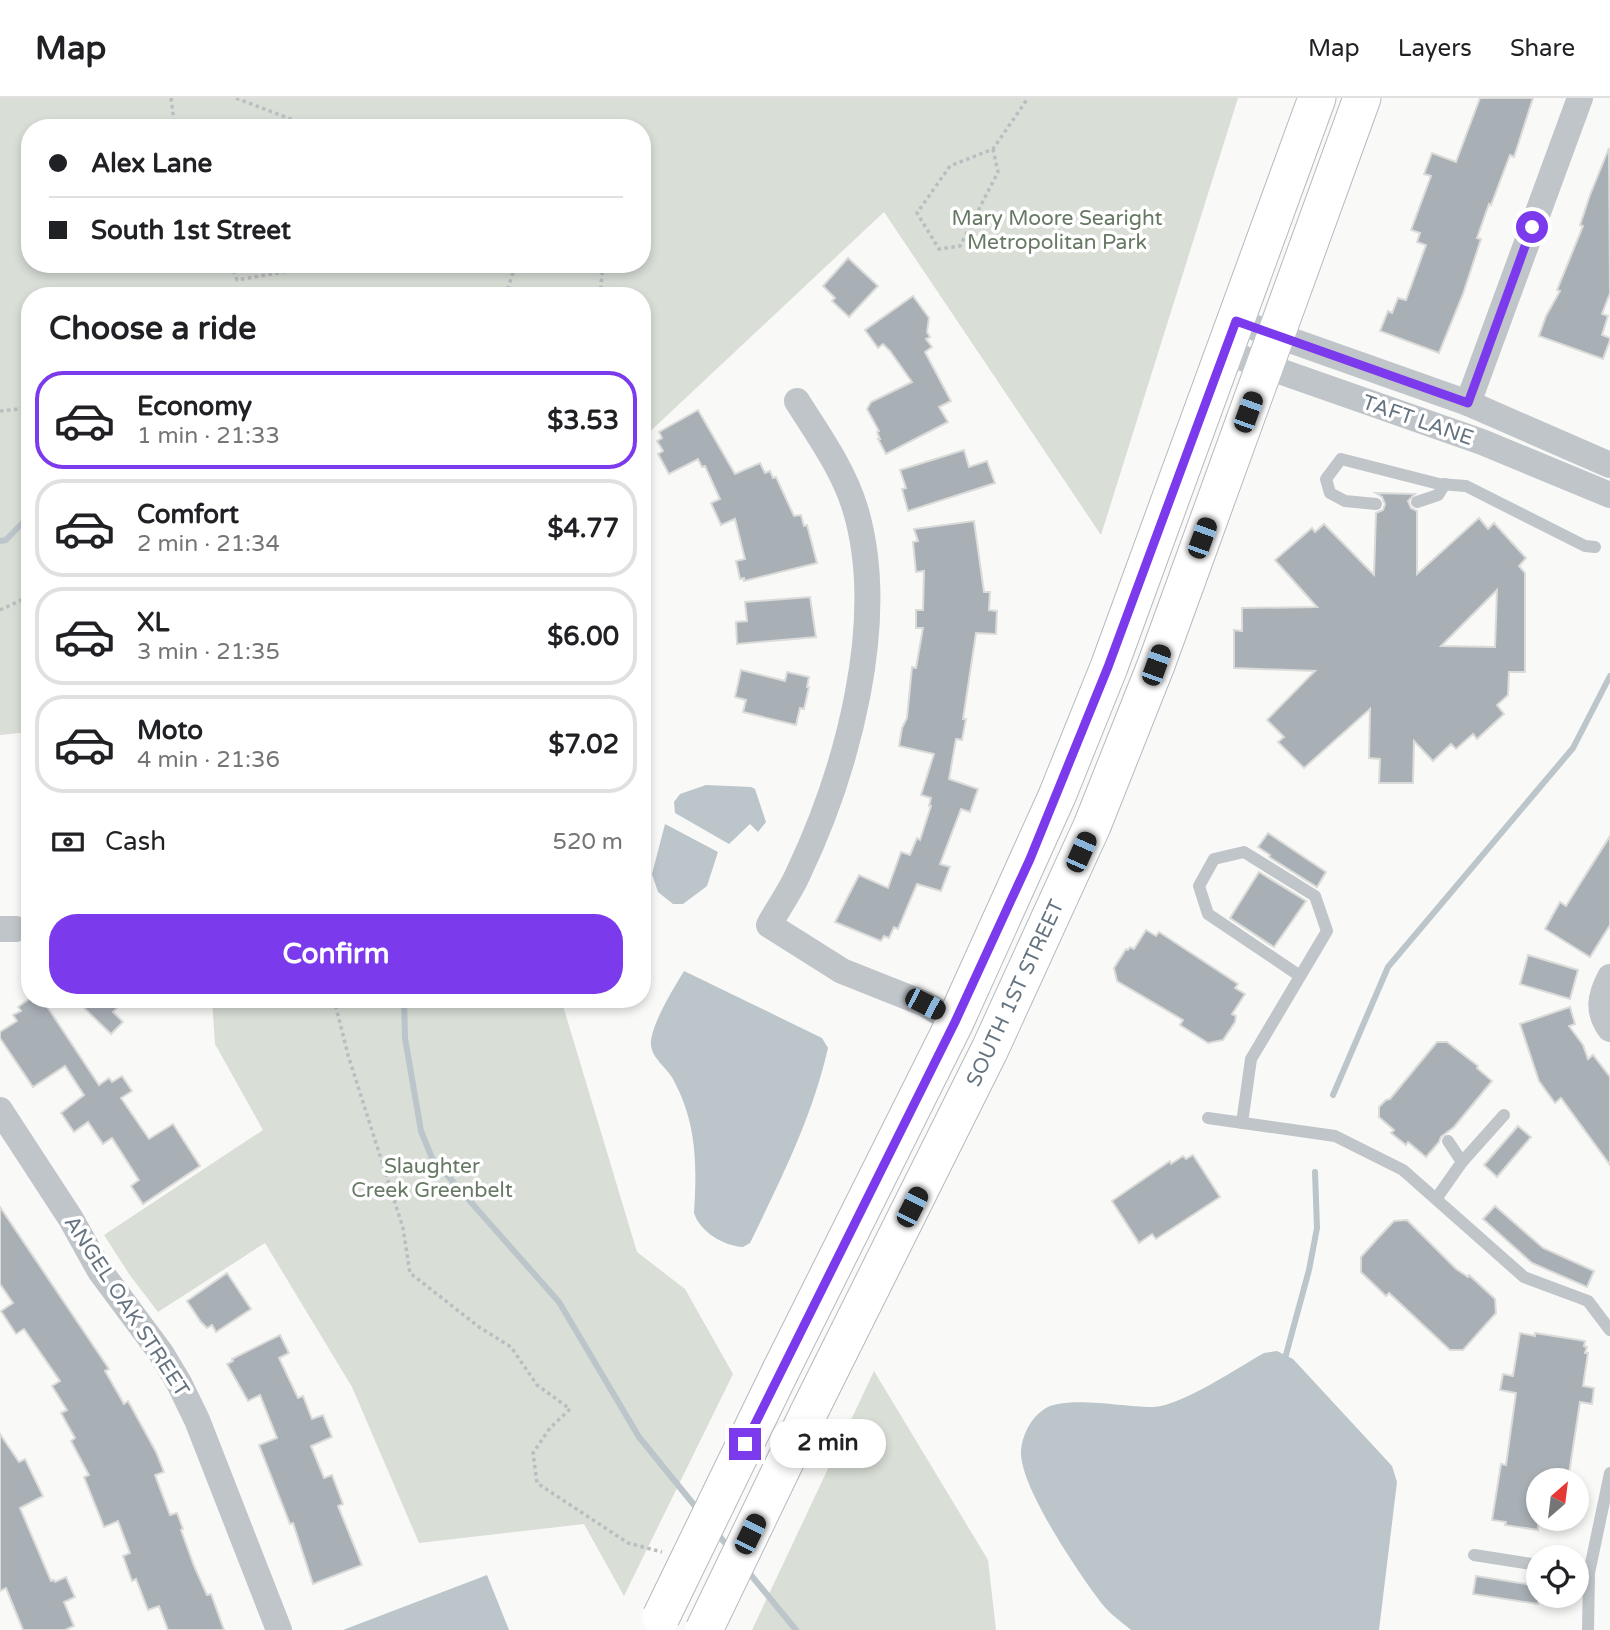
<!DOCTYPE html>
<meta charset="utf-8">
<style>
body{margin:0;font-family:"Varela Round",sans-serif;background:#f6f6f6;color:#202124;height:100vh;display:flex;flex-direction:column;font-size:26px;white-space:nowrap}
*{box-sizing:border-box;margin:0}
p{font-size:23px;color:#757577}
.icon{flex:none;width:38px;height:38px;fill:none;stroke:currentColor;stroke-width:2;stroke-linecap:round;stroke-linejoin:round}
.map{position:relative;flex:1;overflow:hidden}
.details{position:absolute;left:21px;top:189px;width:630px;height:721px;display:flex;flex-direction:column;background:#fff;border-radius:28px;box-shadow:0 4px 10px #0003}
.details>*{flex:none}
.top-card{position:absolute;left:21px;top:21px;width:630px;height:154px;border-radius:28px;box-shadow:0 4px 10px #0003;display:grid;align-content:center;height:154px;padding:0 28px;background:#fff}
.needle{width:46px;rotate:28deg}
.buttons{position:absolute;left:1526px;top:1370px;display:grid;gap:14px}
.buttons a{display:grid;place-items:center;width:63px;height:63px;border-radius:50%;background:#fff;box-shadow:0 4px 10px #0003;font-size:35px}
.end{position:absolute;width:32px;height:32px;margin:-16px;border:9px solid #7c3aed;background:#fff;box-shadow:0 0 0 4px #fff}
.from{border-radius:50%}
.bubble{position:absolute;height:49px;border-radius:24px;background:#fff;box-shadow:0 4px 10px #0003;font-size:23px;font-weight:700;line-height:49px;text-align:center}
.car{position:absolute;width:21px;height:42px;margin:-21px -10px;border-radius:9px;box-shadow:0 0 5px 2px #0007;background:linear-gradient(#222 24%,#8ab4d8 0 40%,#222 0 76%,#8ab4d8 0 86%,#222 0)}
.top-card b{display:flex;align-items:center;gap:24px;height:66px;font-size:26px}
.top-card b+b{border-top:2px solid #e0e0e0}
.top-card i{width:18px;height:18px;background:#202124}
ul{padding:0;list-style:none}
li{display:flex;align-items:center;gap:21px;height:98px;margin:0 14px 10px;padding:0 14px;border:4px solid #e0e0e0;border-radius:28px}
li div{flex:1}
li b{display:block;font-size:26px}
li em{font-style:normal;font-weight:700}
li.active{border-color:#7c3aed}
li>.icon{width:63px;height:63px;stroke-width:1.5}
h2{padding:0 28px;font-size:32px;line-height:84px}
.pay{display:flex;align-items:center;gap:18px;height:77px;padding:0 28px;font-size:26px}
.pay p{margin-inline-start:auto}
.button{display:flex;gap:14px;margin-top:auto;padding:14px 28px}
.button a{flex:1;height:80px;border-radius:28px;background:#7c3aed;color:#fff;font-size:28px;font-weight:700;line-height:80px;text-align:center}
header{display:flex;align-items:center;gap:42px;box-sizing:border-box;height:98px;padding:0 35px;background:#fff;border-bottom:2px solid #e0e0e0}
header strong{font-size:33px}
nav{display:flex;gap:38px;margin-inline-start:auto;font-size:24px}
.map>svg:first-child{display:block}
.green{fill:#d9ded7;fill-rule:evenodd}
.water{fill:#bbc5ca}
.lines{fill:none;stroke-linecap:round;stroke-linejoin:round}
.stream{stroke:#bbc5ca;stroke-width:6}
.building{fill:#a8b0b6;stroke:#dbdbd9;stroke-width:2;fill-rule:evenodd}
.secondary-casing{stroke:#b5babf;stroke-width:39}
.path{stroke:#bbbec1;stroke-width:3.5;stroke-dasharray:3.5 3.5;stroke-linecap:butt}
.lane{stroke:#c0c5c9;stroke-width:12}
.street{stroke:#c0c5c9;stroke-width:26}
.secondary{stroke:#fff;stroke-width:37}
.secondary-bridge-casing{stroke:#b5babf;stroke-width:39;stroke-linecap:butt}
.secondary-bridge{stroke:#fff;stroke-width:37}
.route{stroke:#7c3aed;stroke-width:9}
.labels{text-anchor:middle;stroke-width:7;stroke-linejoin:round;paint-order:stroke}
.park-label{font-size:21px;fill:#677964;stroke:#fff}
.street-label{font-size:21px;fill:#667481;stroke:#fff}
</style>
<header>
<strong>Map</strong>
<nav><a>Map</a><a>Layers</a><a>Share</a></nav>
</header>
<div class="map">
<svg width="1610" height="1532" viewBox="0 0 1610 1532">
<rect width="100%" height="100%" fill="#f9f9f7"/>
<g class="green">
<path d="M 0,0 L 1238,0 L 1101,437 L 884,114 L 642,341 L 642,198 L 30,198 L 30,634 L 0,637 ZM 30,30 L 642,30 L 642,166 L 30,166 Z"/>
<polygon points="212,901 561,901 637,1154 685,1191 733,1276 624,1498 584,1426 419,1445 352,1289 265,1145 158,1214 129,1176 104,1137 263,1032 215,946"/>
<polygon points="874,1273 988,1462 996,1532 752,1532"/>
</g>
<g class="water">
<polygon points="706,687 751,689 755,691 766,724 758,734 750,726 729,746 675,715 674,704 680,696"/>
<polygon points="665,726 718,754 707,788 683,806 673,806 658,794 652,776"/>
<path d="M 684,873 L 822,940 L 828,950 C 812,1020 781,1081 750,1145 L 743,1149 C 724,1148 700,1134 694,1115 C 697,1068 697,1026 674,983 C 668,970 652,961 651,947 C 649,930 675,888 684,873 Z"/>
<path d="M 1277,1253 L 1293,1261 L 1392,1368 L 1397,1384 L 1379,1532 L 1131,1532 C 1122,1524 1111,1517 1103,1507 C 1081,1479 1019,1388 1021,1353 C 1022,1338 1030,1321 1043,1312 C 1063,1296 1127,1310 1154,1309 C 1183,1307 1237,1270 1264,1255 Z"/>
<polygon points="487,1477 509,1532 343,1532"/>
</g>
<g class="lines">
<g class="stream">
<polyline points="0,443 6,442 30,417"/>
<polyline points="404,901 405,940 421,1033 432,1060 559,1204 639,1339 699,1413"/>
<polyline points="1333,997 1388,869 1573,650 1610,578"/>
<polyline points="1284,1264 1309,1172 1317,1130 1315,1074"/>
<polyline points="715,1433 730,1451"/>
<polyline points="746,1471 796,1532"/>
</g>
</g>
<g class="building">
<polygon points="1480,0 1533,0 1514,59 1510,57 1491,107 1489,106 1477,140 1481,141 1463,196 1439,255 1380,233 1388,213 1392,215 1398,200 1406,202 1426,147 1417,144 1420,135 1411,132 1431,78 1424,76 1432,55 1456,64"/>
<polygon points="1609,50 1610,195 1602,216 1608,218 1602,237 1610,240 1610,242 1603,261 1539,238 1546,218 1560,193 1557,192 1583,128 1580,127 1590,97"/>
<polygon points="848,160 878,188 849,219 832,203 835,200 823,188"/>
<polygon points="913,198 929,220 927,234 930,239 926,241 932,249 925,254 951,303 939,309 948,324 886,356 878,341 880,341 877,334 879,333 867,311 871,304 912,284 890,253 883,246 878,250 865,232"/>
<polygon points="698,312 735,376 760,365 765,375 770,373 773,380 776,379 794,418 801,417 804,428 807,427 817,465 744,483 744,480 740,481 736,463 745,461 735,421 721,427 711,405 720,401 705,368 702,369 698,361 669,376 658,356 663,353 657,343 662,340 659,334"/>
<polygon points="964,352 969,369 987,363 995,385 908,413 902,391 906,390 900,372"/>
<path d="M 1376,395 L 1415,396 L 1408,403 L 1411,410 L 1417,413 L 1417,476 L 1479,420 L 1488,431 L 1494,425 L 1526,460 L 1519,468 L 1525,475 L 1525,574 L 1509,574 L 1508,597 L 1497,607 L 1504,616 L 1477,641 L 1473,636 L 1456,651 L 1451,646 L 1433,663 L 1414,643 L 1413,685 L 1379,685 L 1380,661 L 1369,660 L 1370,611 L 1304,670 L 1278,644 L 1284,639 L 1267,622 L 1315,573 L 1234,570 L 1234,532 L 1242,533 L 1242,510 L 1317,509 L 1275,462 L 1312,430 L 1315,434 L 1324,426 L 1374,477 L 1376,415 L 1383,412 L 1385,406 L 1382,399 ZM 1497,492 L 1495,549 L 1441,548 Z"/>
<polygon points="974,423 984,494 990,494 989,512 997,513 996,536 976,535 963,621 966,621 962,642 956,641 949,681 978,691 970,714 961,711 940,766 950,769 941,793 917,786 898,831 894,829 889,840 884,838 881,843 835,824 859,777 888,790 901,754 910,757 917,740 920,742 931,708 929,708 931,700 921,697 934,656 899,648 902,630 907,620 912,569 916,570 923,530 916,530 916,512 923,512 924,473 916,474 913,444 918,443 914,431"/>
<polygon points="810,499 816,539 737,546 736,524 747,523 745,504"/>
<polygon points="741,572 785,583 787,574 809,579 807,589 809,589 804,611 800,610 796,627 743,614 746,602 735,599"/>
<polygon points="1268,735 1326,774 1317,789 1269,759 1270,757 1258,749"/>
<polygon points="1610,738 1610,827 1590,859 1545,831 1560,804 1566,808"/>
<polygon points="1259,774 1306,803 1274,849 1230,820"/>
<polygon points="1146,832 1156,838 1159,834 1238,886 1235,890 1245,896 1232,916 1236,918 1235,924 1223,942 1208,945 1180,927 1183,922 1117,883 1114,870 1126,851 1128,852 1130,849 1134,851"/>
<polygon points="1528,857 1578,872 1570,901 1520,886"/>
<polygon points="29,901 42,901 99,987 109,980 112,984 122,978 132,993 121,1000 149,1041 173,1026 200,1068 143,1106 131,1088 139,1082 112,1040 103,1046 88,1024 74,1034 61,1015 84,997 65,968 33,989 0,940 0,934 17,923 13,917 21,913 18,909"/>
<polygon points="75,901 126,901 113,914 123,924 111,936"/>
<polygon points="1570,909 1575,926 1569,928 1583,947 1588,961 1593,957 1610,979 1610,1067 1561,1000 1555,1005 1539,983 1520,926"/>
<polygon points="1437,944 1447,944 1478,968 1477,970 1492,983 1454,1029 1441,1039 1439,1044 1426,1059 1408,1044 1406,1047 1391,1035 1394,1032 1379,1019 1379,1009 1386,1002 1390,1001"/>
<polygon points="1518,1028 1531,1039 1497,1079 1484,1067"/>
<polygon points="1193,1057 1220,1099 1156,1141 1152,1136 1139,1145 1112,1103 1170,1063 1171,1066 1183,1058 1186,1061"/>
<polygon points="1495,1108 1543,1150 1594,1173 1587,1189 1532,1165 1483,1121"/>
<polygon points="0,1109 109,1271 105,1273 124,1306 128,1303 156,1354 164,1374 155,1377 170,1417 177,1415 183,1431 181,1432 194,1468 207,1497 211,1496 224,1532 168,1532 159,1508 148,1512 136,1481 132,1483 123,1458 130,1455 118,1423 104,1429 84,1379 89,1377 71,1343 75,1340 61,1315 67,1312 52,1288 60,1283 24,1231 16,1236 1,1213 13,1205 0,1186"/>
<polygon points="1407,1122 1456,1171 1468,1179 1469,1177 1495,1201 1496,1215 1463,1252 1450,1252 1389,1195 1386,1198 1361,1174 1361,1159 1378,1140 1394,1123"/>
<polygon points="227,1175 251,1211 216,1234 212,1227 207,1230 201,1224 187,1203"/>
<polygon points="1520,1235 1535,1238 1535,1235 1585,1243 1584,1248 1587,1249 1585,1255 1588,1255 1583,1288 1594,1290 1592,1306 1580,1304 1568,1382 1538,1382 1538,1432 1505,1427 1506,1424 1492,1422 1501,1366 1506,1367 1516,1295 1500,1292 1503,1276 1513,1278"/>
<polygon points="280,1237 289,1255 279,1260 298,1300 303,1298 312,1321 323,1317 332,1339 311,1348 324,1380 332,1377 343,1406 338,1408 362,1467 313,1486 293,1425 290,1426 259,1347 277,1340 260,1297 248,1303 227,1266 233,1263 232,1261"/>
<polygon points="0,1336 19,1364 25,1361 43,1398 20,1410 51,1483 54,1482 55,1484 66,1479 75,1499 64,1504 74,1528 65,1532 23,1532 6,1490 0,1493"/>
<polygon points="1476,1478 1538,1488 1538,1506 1473,1496"/>
</g>
<g class="lines">
<defs>
<g id="secondary">
<polyline points="781,1272 955,924 1057,698 1109,569 1317,0"/>
<polyline points="808,1316 990,951 1092,728 1156,567 1362,0"/>
</g>
</defs>
<use href="#secondary" class="secondary-casing"/>
<g class="path">
<polyline points="171,0 175,30"/>
<polyline points="236,0 314,30"/>
<polyline points="993,51 998,74 960,148 939,151 917,115 950,68 993,51 1028,0"/>
<polyline points="231,166 237,182 330,166"/>
<polyline points="506,198 512,177 519,166"/>
<polyline points="600,198 603,166"/>
<polyline points="0,313 30,310"/>
<polyline points="0,512 30,498"/>
<polyline points="334,901 348,957 403,1130 410,1175 479,1229 511,1249 537,1287 570,1311 550,1330 533,1355 537,1385 628,1445 662,1454"/>
</g>
<g class="lane">
<polyline points="1417,404 1438,397 1445,386"/>
<polyline points="1376,406 1345,403 1330,395 1326,381 1341,361 1439,386 1466,388 1585,448 1595,449"/>
<polyline points="1208,1020 1335,1038 1403,1072 1524,1179 1588,1203 1610,1232"/>
<polyline points="1242,1025 1251,961 1327,833 1315,798 1244,754 1214,761 1199,788 1208,816 1300,878"/>
<polyline points="1462,1064 1504,1017"/>
<polyline points="1436,1101 1462,1064 1448,1043"/>
<polyline points="1474,1457 1538,1467"/>
<polyline points="1588,1532 1589,1475 1610,1375"/>
</g>
<g class="street">
<polyline points="1236,223 1468,305 1610,367"/>
<polyline points="1225,254 1482,344 1610,397"/>
<path d="M 797,303 C 819,338 843,371 855,410 C 889,522 847,673 798,776 C 790,794 778,810 769,827 L 842,873 L 925,906 L 955,924"/>
<polyline points="1468,305 1580,0"/>
<polyline points="0,831 16,831"/>
<path d="M 1610,879 C 1600,898 1597,913 1610,931"/>
<polyline points="0,1012 71,1121 100,1173 161,1255 179,1285 197,1322 279,1532"/>
</g>
<use href="#secondary" class="secondary"/>
<defs>
<g id="secondary-bridge">
<polyline points="661,1519 781,1272"/>
<polyline points="704,1532 808,1316"/>
</g>
</defs>
<use href="#secondary-bridge" class="secondary-bridge-casing"/>
<use href="#secondary-bridge" class="secondary-bridge"/>
</g>
<g class="lines">
<polyline class="route" points="745,1346 955,924 1030,761 1108,569 1236,223 1468,305 1532,129"/>
</g>
<g class="labels">
<g class="park-label">
<text x="1057" y="127">Mary Moore Searight<tspan x="1057" dy="24">Metropolitan Park</tspan></text>
<text x="432" y="1075">Slaughter<tspan x="432" dy="24">Creek Greenbelt</tspan></text>
</g>
<g class="street-label">
<text transform="translate(1418 322) rotate(19)" y="7">TAFT LANE</text>
<text transform="translate(1015 895) rotate(-65)" y="7">SOUTH 1ST STREET</text>
<text transform="translate(127 1208) rotate(57)" y="7">ANGEL OAK STREET</text>
</g>
</g>
</svg>
<div class="buttons">
<a><svg class="needle" viewBox="-14 -14 28 28"><path d="M0-13l5 13h-10z" fill="#e53935"/><path d="M0 13l5-13h-10z" fill="#757577"/></svg></a>
<a><svg class="icon" aria-label="locate" viewBox="0 0 24 24"><circle cx="12" cy="12" r="6"/><path d="M12 2v4M12 18v4M2 12h4M18 12h4"/></svg></a>
</div>
<i class="end from" style="left:1532px;top:129px"></i>
<i class="end" style="left:745px;top:1346px"></i>
<div class="bubble" style="left:770px;top:1321px;width:116px">2 min</div>
<i class="car" style="left:1248px;top:314px;rotate:20deg"></i>
<i class="car" style="left:1202px;top:440px;rotate:20deg"></i>
<i class="car" style="left:1156px;top:567px;rotate:20deg"></i>
<i class="car" style="left:1081px;top:754px;rotate:24deg"></i>
<i class="car" style="left:925px;top:906px;rotate:117deg"></i>
<i class="car" style="left:912px;top:1109px;rotate:27deg"></i>
<i class="car" style="left:750px;top:1436px;rotate:26deg"></i>
<div class="top-card">
<b><i class="from"></i>Alex Lane</b>
<b><i></i>South 1st Street</b>
</div>
<section class="details">
<h2>Choose a ride</h2>
<ul>
<li class="active"><svg class="icon" aria-label="car" viewBox="0 0 24 24"><path d="M5 17H2v-5l4-1 3-4h7l3 4 3 1v5h-3M9 17h6M6 11h13"/><circle cx="7" cy="17" r="2"/><circle cx="17" cy="17" r="2"/></svg><div><b>Economy</b><p>1 min · 21:33</p></div><em>$3.53</em></li>
<li><svg class="icon" aria-label="car" viewBox="0 0 24 24"><path d="M5 17H2v-5l4-1 3-4h7l3 4 3 1v5h-3M9 17h6M6 11h13"/><circle cx="7" cy="17" r="2"/><circle cx="17" cy="17" r="2"/></svg><div><b>Comfort</b><p>2 min · 21:34</p></div><em>$4.77</em></li>
<li><svg class="icon" aria-label="car" viewBox="0 0 24 24"><path d="M5 17H2v-5l4-1 3-4h7l3 4 3 1v5h-3M9 17h6M6 11h13"/><circle cx="7" cy="17" r="2"/><circle cx="17" cy="17" r="2"/></svg><div><b>XL</b><p>3 min · 21:35</p></div><em>$6.00</em></li>
<li><svg class="icon" aria-label="car" viewBox="0 0 24 24"><path d="M5 17H2v-5l4-1 3-4h7l3 4 3 1v5h-3M9 17h6M6 11h13"/><circle cx="7" cy="17" r="2"/><circle cx="17" cy="17" r="2"/></svg><div><b>Moto</b><p>4 min · 21:36</p></div><em>$7.02</em></li>
</ul>
<div class="pay"><svg class="icon" aria-label="cash" viewBox="0 0 24 24"><path d="M3 7h18v10H3z"/><circle cx="12" cy="12" r="2"/></svg>Cash<p>520 m</p></div>
<div class="button"><a>Confirm</a></div>
</section>
</div>
